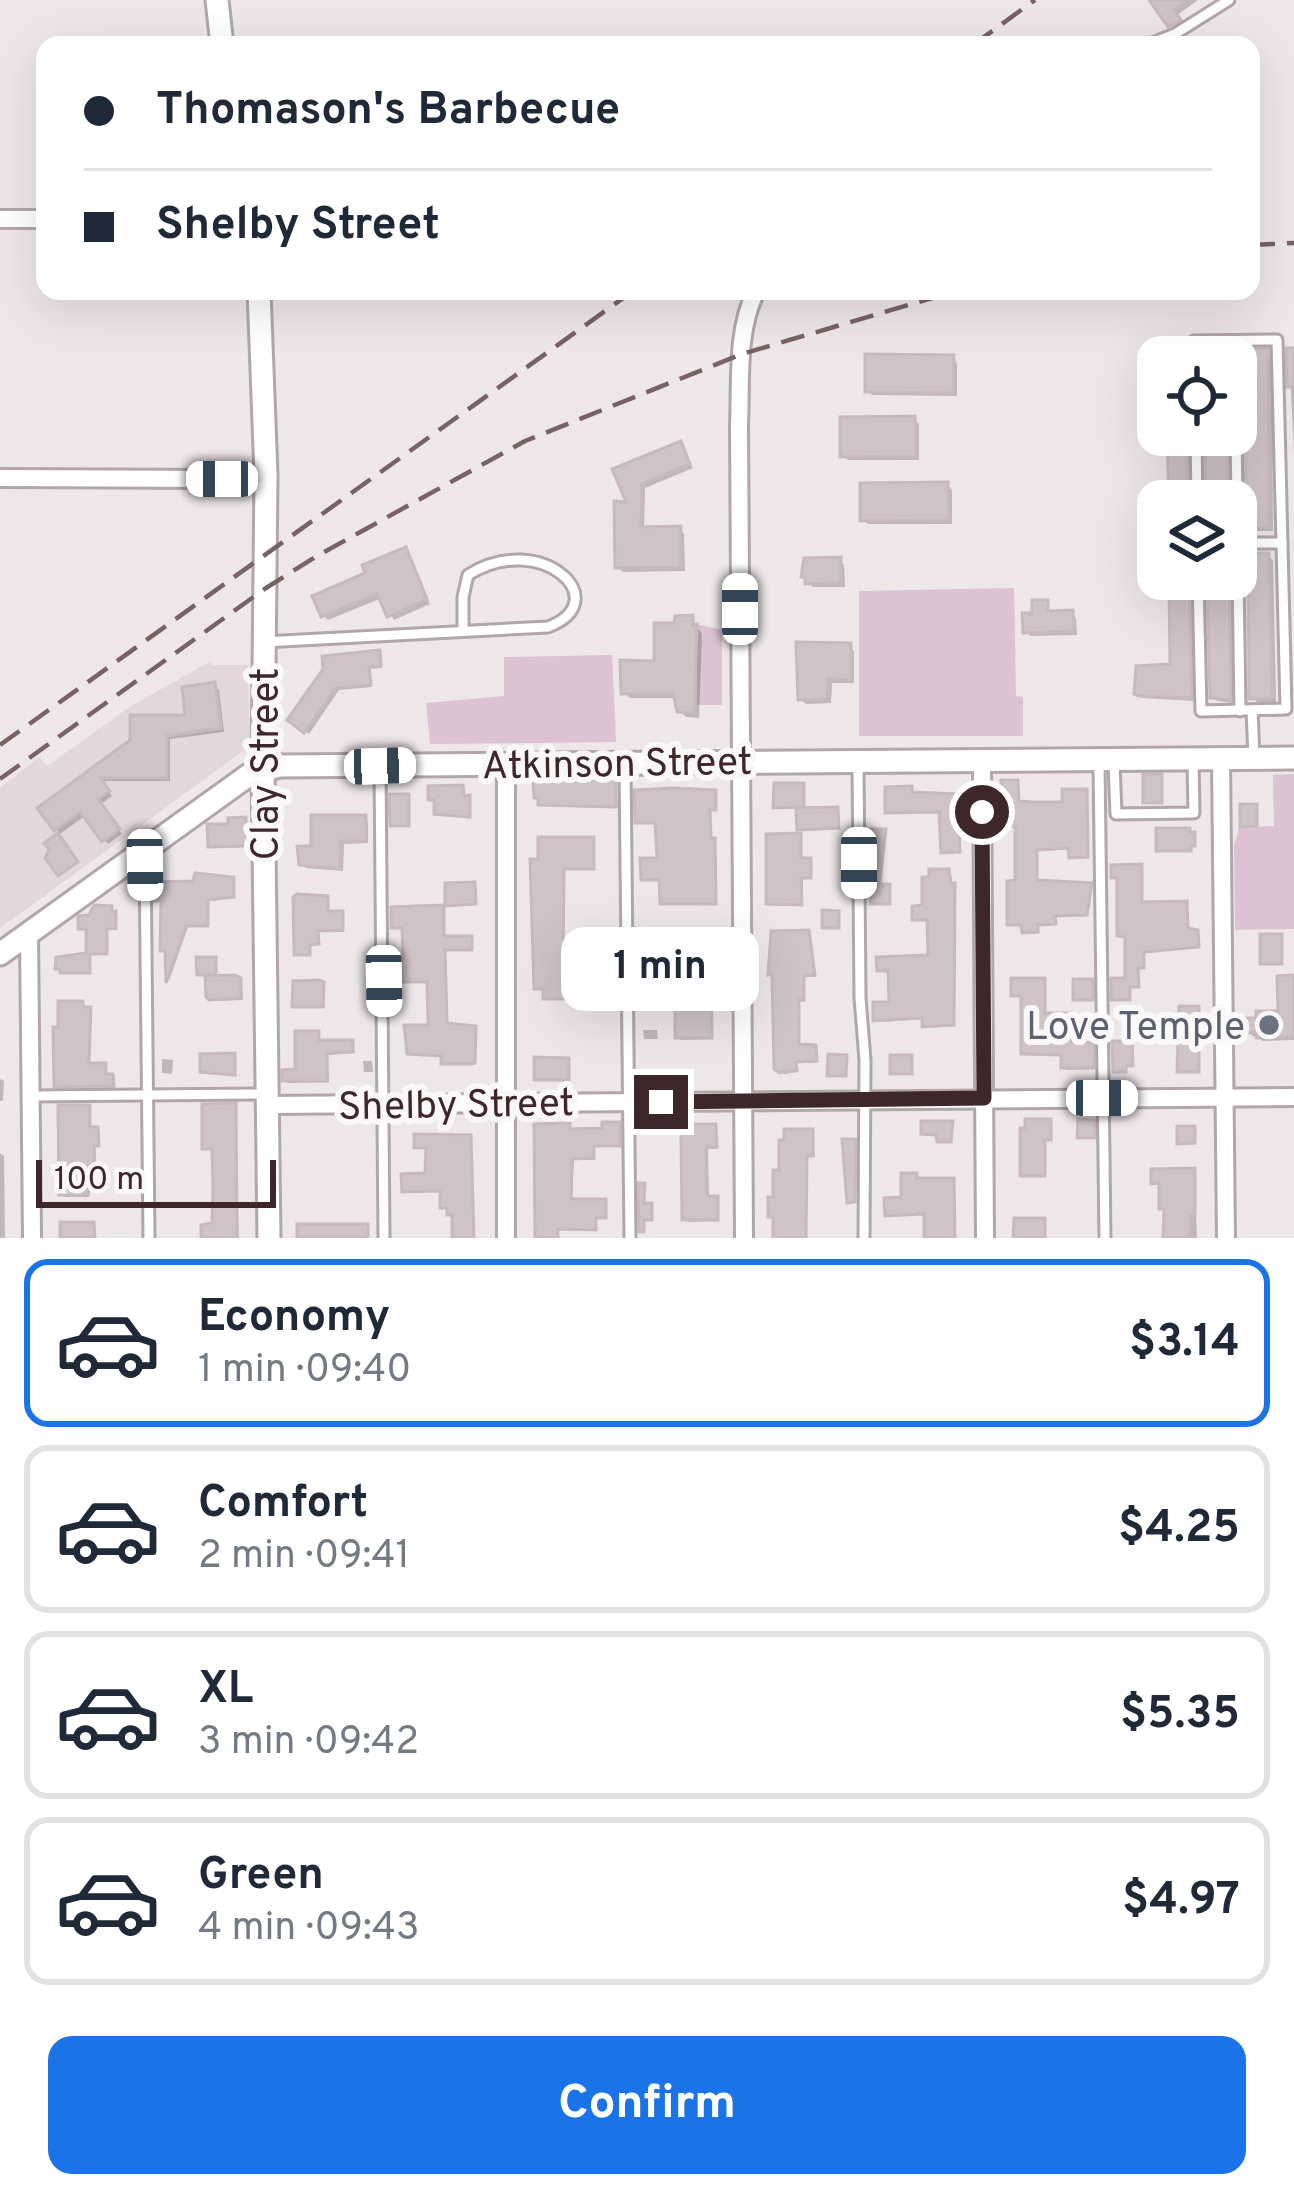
<!DOCTYPE html>
<meta charset="utf-8">
<style>
body{margin:0;font-family:Overpass,sans-serif;background:#f6f6f7;color:#1f2937;height:100vh;display:flex;flex-direction:column;font-size:45px;white-space:nowrap}
*{box-sizing:border-box;margin:0}
p{font-size:39px;color:#747a83}
.icon{flex:none;width:66px;height:66px;fill:none;stroke:currentColor;stroke-width:2;stroke-linecap:round;stroke-linejoin:round}
.map{position:relative;height:1238px;overflow:hidden}
.side{display:flex;flex-direction:column;background:#fff;flex:1}
.side>*{flex:none}
.guide{position:absolute;left:36px;top:36px;width:1224px;height:264px;border-radius:24px;box-shadow:0 12px 48px #0002;display:grid;align-content:center;height:264px;padding:0 48px;background:#fff}
.fabs{position:absolute;left:1137px;top:336px;display:grid;gap:24px}
.fabs a{display:grid;place-items:center;width:120px;height:120px;border-radius:24px;background:#fff;box-shadow:0 12px 48px #0002;font-size:60px}
.scale{position:absolute;left:36px;bottom:30px;width:240px;box-sizing:border-box;padding-left:12px;border:6px solid #3e272b;border-top:0;font-size:33px;line-height:42px;white-space:nowrap;color:#3e272b;-webkit-text-stroke:9px #faf7f9;paint-order:stroke}
.end{position:absolute;width:54px;height:54px;margin:-27px;border:15px solid #3e272b;background:#fff;box-shadow:0 0 0 6px #fff}
.from{border-radius:50%}
.bubble{position:absolute;height:84px;border-radius:24px;background:#fff;box-shadow:0 12px 48px #0002;font-size:39px;font-weight:700;line-height:84px;text-align:center}
.car{position:absolute;width:36px;height:72px;margin:-36px -18px;border-radius:15px;box-shadow:0 0 9px 3px #0007;background:linear-gradient(#fff 24%,#345 0 40%,#fff 0 76%,#345 0 86%,#fff 0)}
.guide b{display:flex;align-items:center;gap:42px;height:114px;font-size:45px}
.guide b+b{border-top:3px solid #e0e1e3}
.guide i{width:30px;height:30px;background:#1f2937}
ul{padding:21px 0 0;list-style:none}
li{display:flex;align-items:center;gap:36px;height:168px;margin:0 24px 18px;padding:0 24px;border:6px solid #e0e1e3;border-radius:24px}
li div{flex:1}
li b{display:block;font-size:45px}
li em{font-style:normal;font-weight:700}
li.active{border-color:#1a73e8}
li>.icon{width:108px;height:108px;stroke-width:1.5}
.primary-button{display:flex;gap:24px;margin-top:auto;padding:24px 48px}
.primary-button a{flex:1;height:138px;border-radius:24px;background:#1a73e8;color:#fff;font-size:48px;font-weight:700;line-height:138px;text-align:center}
.map>svg:first-child{display:block}
.built{fill:#e2d8db}
.green{fill:#dcc2d3}
.shadow{fill:#0003}
.building{fill:#cec3c7;stroke:#c7babe;stroke-width:3}
.lines{fill:none;stroke-linecap:round;stroke-linejoin:round}
.service-casing{stroke:#b2a6a8;stroke-width:15}
.minor-casing{stroke:#b2a6a8;stroke-width:22}
.tertiary-casing{stroke:#b2a6a8;stroke-width:27}
.service{stroke:#fff;stroke-width:9}
.minor{stroke:#fff;stroke-width:16}
.tertiary{stroke:#fff;stroke-width:21}
.rail{stroke:#796266;stroke-width:4.5;stroke-dasharray:24 12;stroke-linecap:butt}
.route{stroke:#3e272b;stroke-width:15}
.worship-dot{fill:#6b7280;stroke:#faf7f9;stroke-width:4.5}
.labels{text-anchor:middle;stroke-width:12;stroke-linejoin:round;paint-order:stroke}
.street-label{font-size:39px;fill:#3e272b;stroke:#faf7f9}
.worship-label{font-size:39px;fill:#5b616d;stroke:#faf7f9;text-anchor:end}
</style>
<div class="map">
<svg width="1294" height="1238" viewBox="0 0 1294 1238">
<rect width="100%" height="100%" fill="#eee7e9"/>
<polygon class="built" points="211,661 212,665 248,665 250,746 0,928 0,788 39,757 47,766 131,706"/>
<g class="green">
<polygon points="1014,588 1016,696 1023,697 1023,736 859,736 859,591"/>
<polygon points="697,624 722,630 722,705 697,705"/>
<polygon points="612,655 616,742 430,744 426,703 504,696 504,657"/>
<polygon points="1294,774 1294,929 1235,930 1234,846 1239,828 1274,826 1273,775"/>
</g>
<g class="shadow">
<polygon points="1153,0 1198,0 1176,16 1183,25 1175,30"/>
<polygon points="1289,351 1294,351 1294,454"/>
<polygon points="1267,352 1272,357 1273,531 1254,531 1249,527 1248,432 1241,426 1236,432 1236,357 1206,357 1206,353"/>
<polygon points="952,358 957,363 957,396 872,395 868,390"/>
<polygon points="914,419 919,424 919,460 848,460 843,455"/>
<polygon points="1169,435 1195,435 1190,440 1191,501 1170,501"/>
<polygon points="1208,435 1233,435 1231,501 1209,501"/>
<polygon points="680,444 693,468 645,488 644,530 680,529 684,534 685,571 623,572 618,567 630,505 616,471"/>
<polygon points="947,485 952,490 952,524 868,524 863,520"/>
<polygon points="405,550 430,604 394,620 382,598 328,620 323,615 369,575"/>
<polygon points="1268,556 1273,560 1276,702 1257,702 1252,697"/>
<polygon points="839,560 844,565 845,587 813,587 804,576"/>
<polygon points="1171,579 1198,579 1192,584 1195,701 1142,698 1137,693 1173,667"/>
<polygon points="1210,579 1232,579 1234,703 1217,701 1213,696"/>
<polygon points="1047,603 1051,614 1072,613 1076,618 1077,635 1030,636 1026,631"/>
<polygon points="691,618 702,634 699,718 686,717 680,711 677,698 630,698 624,692 657,664 677,626"/>
<polygon points="849,646 854,651 854,683 832,683 831,703 806,704 801,699"/>
<polygon points="378,653 382,668 371,669 372,687 339,690 309,734 291,720"/>
<polygon points="214,686 219,690 224,732 170,739 170,781 102,781 112,796 101,804 122,834 108,844 86,815 60,834 56,830 41,808 189,718"/>
<polygon points="615,781 618,808 541,804"/>
<polygon points="1017,783 1019,804 1065,805 1088,794 1088,858 1074,859 1071,849 1038,851 1038,883 1092,888 1088,916 1056,916 1056,925 1039,926 1039,933 1027,934 1024,926 1010,924 1018,882 1018,827 1005,825"/>
<polygon points="802,786 805,811 837,810 840,829 802,831 799,809 776,806"/>
<polygon points="910,789 913,795 959,799 961,853 944,851 942,813 888,811"/>
<polygon points="715,793 717,811 711,811 712,841 716,843 717,905 665,905 662,881 644,879 660,861 658,824 638,822"/>
<polygon points="364,818 368,822 368,843 344,844 343,871 306,868 301,863 315,849"/>
<polygon points="245,820 249,847 211,846 231,826"/>
<polygon points="799,836 802,861 812,863 812,879 803,879 803,906 771,905 769,903"/>
<polygon points="593,840 595,870 565,870 564,968 574,970 575,989 567,990 567,1000 548,1000 546,990 537,988 533,862"/>
<polygon points="1141,867 1142,905 1186,904 1189,931 1199,935 1199,948 1145,952 1145,969 1139,969 1140,987 1130,988 1131,1001 1116,1001 1128,981 1128,937 1120,935 1120,879 1114,877"/>
<polygon points="948,872 951,886 956,888 955,1026 927,1028 925,1019 878,1022 892,1005 891,972 880,970 931,958 930,921 915,919"/>
<polygon points="232,880 234,898 208,901 209,927 188,927 169,981 168,952 164,950 164,902 157,900"/>
<polygon points="327,899 329,914 344,916 344,932 319,932 320,945 311,946 311,956 299,956 297,954"/>
<polygon points="443,908 445,939 472,941 473,950 446,950 448,1026 476,1031 476,1063 445,1065 444,1057 412,1054 431,1028 430,982 394,980 406,962 405,929 394,927"/>
<polygon points="110,909 117,917 117,930 108,930 108,955 91,955 91,974 66,974 58,968 90,956 89,930 81,927"/>
<polygon points="807,933 816,977 805,977 805,1001 800,1002 800,1047 815,1048 818,1062 797,1063 798,1072 784,1074 777,1068"/>
<polygon points="639,935 646,935 647,953 639,952"/>
<polygon points="710,936 713,1039 681,1040 684,955 676,951"/>
<rect x="602" y="940" width="15" height="9"/>
<polygon points="214,960 217,979 242,983 243,1000 215,1001 208,995 208,976 200,974"/>
<polygon points="1294,978 1294,1040 1263,1041 1251,1035 1246,1031 1282,1014"/>
<polygon points="1044,981 1046,1016 1071,1019 1072,1046 1095,1048 1095,1069 1066,1070 1064,1056 1024,1053 1024,998 1014,995"/>
<polygon points="323,985 325,1008 295,1006"/>
<polygon points="643,1030 657,1030 658,1039 644,1039"/>
<polygon points="318,1034 321,1043 352,1043 355,1053 328,1055 329,1082 288,1083 285,1080 298,1072"/>
<polygon points="162,1059 173,1060 172,1074 162,1073"/>
<polygon points="363,1061 372,1061 373,1072 364,1072"/>
<polygon points="568,1061 570,1082 537,1079"/>
<polygon points="105,1066 107,1077 115,1079 115,1088 57,1086"/>
<polygon points="0,1079 4,1081 3,1101 0,1101"/>
<polygon points="235,1106 239,1238 204,1238 215,1226 215,1150 205,1148"/>
<polygon points="88,1108 92,1130 100,1133 100,1147 95,1147 96,1170 92,1171 89,1197 65,1197 62,1194"/>
<polygon points="619,1125 621,1147 595,1147 595,1160 574,1160 572,1202 605,1202 607,1219 597,1219 597,1231 559,1230 559,1238 538,1238 568,1126 571,1132 605,1131"/>
<polygon points="715,1127 718,1149 708,1149 709,1199 719,1201 719,1221 688,1222 684,1136"/>
<polygon points="812,1132 815,1157 808,1157 807,1220 774,1219 771,1216 782,1173"/>
<polygon points="470,1138 474,1238 455,1238 450,1209 443,1207 443,1192 405,1190 428,1176 429,1149 417,1147"/>
<polygon points="0,1153 4,1156 5,1238 0,1238"/>
<polygon points="1194,1171 1197,1238 1164,1238 1162,1184 1154,1182"/>
</g>
<g class="building">
<polygon points="1149,0 1188,0 1174,10 1181,20 1168,27"/>
<polygon points="1286,348 1294,348 1294,387 1287,387"/>
<polygon points="1243,349 1268,349 1269,528 1246,528"/>
<polygon points="865,354 954,355 953,393 865,392"/>
<polygon points="915,416 916,456 840,457 840,417"/>
<polygon points="1167,435 1187,435 1188,501 1169,501"/>
<polygon points="1205,435 1227,435 1228,501 1206,501"/>
<polygon points="681,441 690,464 642,484 641,527 681,526 681,568 615,568 614,501 626,502 612,469"/>
<polygon points="948,482 949,520 860,521 860,483"/>
<polygon points="406,547 427,599 387,617 377,594 321,617 312,596 365,573 362,565"/>
<polygon points="1248,553 1269,553 1272,698 1249,699"/>
<polygon points="841,557 841,583 805,584 805,577 801,577 804,558"/>
<polygon points="1169,579 1189,579 1192,698 1138,696 1134,694 1136,666 1170,664"/>
<polygon points="1207,579 1229,579 1231,700 1210,698"/>
<polygon points="1032,600 1048,600 1048,611 1073,610 1074,631 1023,633 1022,613 1032,613"/>
<polygon points="693,615 693,625 697,624 694,713 677,712 673,693 621,694 620,660 654,661 654,623 674,623 675,616"/>
<polygon points="796,642 851,643 851,680 828,679 827,700 798,700"/>
<polygon points="380,650 381,666 369,667 371,685 336,688 304,733 287,720 323,669 322,656"/>
<polygon points="215,682 221,728 167,736 167,778 101,778 110,791 98,799 120,829 102,842 80,812 54,831 37,808 130,740 130,715 185,715 182,687"/>
<rect x="1143" y="774" width="19" height="29"/>
<polygon points="616,778 616,807 538,805 538,798 534,798 533,782"/>
<polygon points="1001,780 1018,780 1019,801 1032,802 1062,802 1062,789 1087,789 1088,857 1069,858 1068,848 1037,850 1037,880 1092,883 1087,915 1055,916 1056,924 1038,925 1038,932 1022,933 1021,925 1007,925 1007,881 1015,880 1015,826 1002,826"/>
<polygon points="774,783 804,783 804,807 773,808"/>
<polygon points="463,785 464,796 470,795 470,817 434,814 434,800 428,800 428,786"/>
<polygon points="912,786 912,792 958,794 960,852 941,853 939,812 885,813 885,787"/>
<polygon points="673,788 716,790 716,810 710,810 711,838 715,838 716,904 660,904 659,880 641,880 640,858 657,858 655,823 635,823 634,790"/>
<polygon points="389,794 409,794 409,826 390,826"/>
<polygon points="1240,804 1257,804 1257,826 1240,827"/>
<polygon points="838,807 839,828 797,830 796,808"/>
<polygon points="311,815 366,815 366,841 341,841 340,869 299,865 297,846 311,846"/>
<polygon points="246,817 247,846 208,847 207,824 228,824 228,818"/>
<polygon points="1156,828 1190,828 1190,832 1195,832 1195,846 1191,846 1191,851 1156,851"/>
<polygon points="868,829 886,829 880,881 868,881"/>
<polygon points="58,833 78,862 58,876 45,858 49,850 44,843"/>
<polygon points="801,833 801,858 811,858 811,878 801,878 802,905 766,904 766,834"/>
<polygon points="538,837 594,837 594,869 564,869 563,965 573,965 574,988 566,988 566,999 543,999 543,989 534,989 530,859 538,859"/>
<polygon points="1142,864 1142,902 1187,901 1188,928 1198,930 1199,947 1144,952 1144,968 1138,968 1139,987 1130,987 1130,1000 1111,1000 1111,978 1125,978 1125,937 1117,936 1117,878 1111,878 1111,865"/>
<polygon points="929,869 949,869 951,883 955,883 954,1025 922,1027 922,1018 873,1021 873,1002 889,1002 888,971 877,971 876,957 928,955 927,920 912,920 912,906 922,905 922,877 929,877"/>
<polygon points="195,873 234,877 234,897 208,900 208,926 186,926 166,983 165,951 160,951 161,901 154,901 154,882 193,881"/>
<polygon points="475,882 476,904 445,906 445,883"/>
<rect x="870" y="884" width="20" height="20"/>
<polygon points="297,894 328,896 328,911 343,911 343,930 318,931 319,944 310,945 310,955 294,955 293,897"/>
<polygon points="94,905 112,906 112,912 116,911 116,928 107,929 107,954 90,954 90,973 60,973 60,969 55,969 56,957 86,953 86,929 78,929 78,916 89,915"/>
<polygon points="444,905 444,936 472,936 472,950 445,950 447,1023 476,1026 475,1063 471,1064 441,1064 441,1056 407,1054 404,1025 428,1025 427,982 391,982 391,959 403,959 402,928 391,928 391,907"/>
<polygon points="822,910 839,911 839,928 822,928"/>
<polygon points="809,930 815,975 804,976 804,1000 799,1000 799,1044 816,1045 817,1061 796,1062 797,1070 779,1073 774,1069 772,974 768,975 771,931"/>
<polygon points="678,933 711,933 712,1038 675,1038 675,981 681,981 681,954 674,953 673,935"/>
<rect x="1260" y="934" width="22" height="30"/>
<polygon points="196,957 216,957 216,975 197,975"/>
<polygon points="235,975 241,978 241,998 209,1000 206,997 205,976"/>
<polygon points="1294,975 1294,1037 1256,1038 1256,1032 1243,1032 1243,1018 1256,1018 1256,1011 1278,1011 1277,976"/>
<polygon points="1011,978 1045,978 1045,1013 1070,1013 1071,1043 1094,1042 1094,1068 1061,1068 1061,1055 1021,1054 1021,996 1011,996"/>
<rect x="1073" y="979" width="20" height="21"/>
<polygon points="319,980 324,982 323,1007 292,1007 293,981"/>
<polygon points="58,1001 83,1001 83,1007 91,1007 89,1063 106,1063 106,1074 113,1074 114,1086 54,1087 53,1027 58,1027"/>
<polygon points="1179,1006 1199,1006 1199,1072 1177,1072"/>
<polygon points="295,1031 319,1031 319,1040 353,1040 353,1052 327,1053 327,1081 282,1081 282,1070 295,1069"/>
<polygon points="1112,1041 1132,1041 1133,1066 1126,1066 1126,1072 1113,1072"/>
<polygon points="235,1053 235,1075 200,1072 200,1054"/>
<polygon points="828,1054 847,1055 846,1076 827,1076"/>
<rect x="890" y="1055" width="22" height="19"/>
<polygon points="534,1057 569,1058 569,1080 534,1080"/>
<polygon points="236,1103 237,1238 201,1238 201,1225 212,1223 213,1186 212,1149 202,1149 202,1104"/>
<polygon points="58,1105 90,1105 90,1127 98,1127 99,1146 94,1146 95,1169 90,1169 88,1195 59,1195"/>
<polygon points="1025,1119 1051,1119 1051,1140 1045,1140 1045,1176 1020,1176 1020,1128 1025,1128"/>
<polygon points="1078,1119 1095,1120 1095,1138 1077,1138"/>
<polygon points="921,1121 953,1121 951,1142 937,1142 936,1135 921,1134"/>
<polygon points="602,1122 620,1122 620,1146 594,1146 594,1158 572,1159 571,1199 606,1199 606,1218 596,1218 596,1230 558,1229 558,1238 535,1238 534,1124 570,1123 570,1129 602,1128"/>
<polygon points="692,1124 716,1124 717,1147 706,1147 707,1196 718,1196 718,1220 682,1220 681,1134 692,1130"/>
<polygon points="1177,1126 1195,1126 1195,1143 1177,1144"/>
<polygon points="784,1129 813,1129 813,1156 807,1156 806,1238 773,1238 773,1217 768,1217 768,1197 773,1197 773,1170 779,1170 779,1140 784,1140"/>
<polygon points="414,1134 471,1135 474,1238 452,1238 452,1215 447,1215 447,1208 440,1208 440,1191 402,1192 401,1174 425,1173 426,1148 414,1148"/>
<polygon points="842,1139 856,1139 855,1202 847,1203"/>
<polygon points="1195,1168 1195,1216 1190,1216 1190,1238 1163,1238 1164,1209 1159,1209 1159,1183 1151,1184 1151,1169"/>
<polygon points="901,1173 917,1173 917,1178 954,1178 955,1238 924,1238 924,1214 885,1216 884,1198 901,1197"/>
<polygon points="638,1183 645,1183 644,1203 652,1203 652,1220 644,1220 644,1232 639,1232"/>
<polygon points="1014,1218 1045,1218 1045,1238 1013,1238"/>
<polygon points="60,1222 94,1222 95,1238 60,1238"/>
<rect x="297" y="1224" width="71" height="14"/>
</g>
<g class="lines">
<defs>
<g id="service">
<polyline points="1147,45 1175,34 1229,0"/>
<polyline points="1194,357 1194,341 1277,340 1286,709 1201,711 1198,579"/>
<polyline points="1236,433 1240,711"/>
<polyline points="1196,435 1197,501"/>
<polyline points="1236,543 1282,543"/>
<path d="M 263,642 L 548,627 C 617,601 541,529 468,575 L 463,597 L 463,630"/>
<polyline points="1252,710 1254,758"/>
<polyline points="1099,763 1105,1238"/>
<polyline points="1114,763 1116,814 1194,813 1193,760"/>
<polyline points="858,764 860,998 865,1060 864,1238"/>
<polyline points="380,766 384,1238"/>
<polyline points="625,767 630,1238"/>
<polyline points="145,855 149,1238"/>
<polyline points="32,1096 266,1094"/>
</g>
<g id="minor">
<polyline points="0,219 45,219"/>
<polyline points="0,478 222,479 266,475"/>
<polyline points="982,759 985,1238"/>
<polyline points="1221,759 1226,1238"/>
<polyline points="29,933 32,1238"/>
<polyline points="267,1105 1294,1097"/>
<polyline points="506,1238 506,762"/>
<path d="M 744,1238 L 739,425 C 741,381 736,331 756,291"/>
</g>
<g id="tertiary">
<polyline points="217,0 222,45"/>
<polyline points="259,291 266,475 263,770 269,1238"/>
<polyline points="0,954 249,775 279,766 1294,758"/>
</g>
</defs>
<use href="#service" class="service-casing"/>
<use href="#minor" class="minor-casing"/>
<use href="#tertiary" class="tertiary-casing"/>
<use href="#service" class="service"/>
<use href="#minor" class="minor"/>
<use href="#tertiary" class="tertiary"/>
<g class="rail">
<polyline points="973,45 1035,0"/>
<polyline points="1251,245 1294,243"/>
<polyline points="0,745 633,291"/>
<polyline points="0,779 266,588 317,556 525,441 742,354 956,291"/>
</g>
</g>
<g class="lines">
<polyline class="route" points="661,1102 984,1098 982,812"/>
</g>
<circle class="worship-dot" cx="1269" cy="1025" r="12"/>
<g class="labels">
<g class="street-label">
<text transform="translate(617 762) rotate(-1)" y="14">Atkinson Street</text>
<text transform="translate(264 764) rotate(-90)" y="14">Clay Street</text>
<text transform="translate(456 1103) rotate(-1)" y="14">Shelby Street</text>
</g>
<g class="worship-label">
<text x="1245" y="1039">Love Temple</text>
</g>
</g>
</svg>
<div class="fabs">
<a><svg class="icon" aria-label="locate" viewBox="0 0 24 24"><circle cx="12" cy="12" r="6"/><path d="M12 2v4M12 18v4M2 12h4M18 12h4"/></svg></a>
<a><svg class="icon" aria-label="layers" viewBox="0 0 24 24"><path d="M12 4l9 5-9 5-9-5zM3 14l9 5 9-5"/></svg></a>
</div>
<div class="scale">100 m</div>
<i class="end from" style="left:982px;top:812px"></i>
<i class="end" style="left:661px;top:1102px"></i>
<div class="bubble" style="left:561px;top:927px;width:198px">1 min</div>
<i class="car" style="left:222px;top:479px;rotate:270deg"></i>
<i class="car" style="left:740px;top:609px;rotate:0deg"></i>
<i class="car" style="left:380px;top:766px;rotate:88deg"></i>
<i class="car" style="left:859px;top:863px;rotate:180deg"></i>
<i class="car" style="left:145px;top:865px;rotate:179deg"></i>
<i class="car" style="left:384px;top:981px;rotate:179deg"></i>
<i class="car" style="left:1102px;top:1098px;rotate:90deg"></i>
<div class="guide">
<b><i class="from"></i>Thomason's Barbecue</b>
<b><i></i>Shelby Street</b>
</div>
</div>
<section class="side">
<ul>
<li class="active"><svg class="icon" aria-label="car" viewBox="0 0 24 24"><path d="M5 17H2v-5l4-1 3-4h7l3 4 3 1v5h-3M9 17h6M6 11h13"/><circle cx="7" cy="17" r="2"/><circle cx="17" cy="17" r="2"/></svg><div><b>Economy</b><p>1 min · 09:40</p></div><em>$3.14</em></li>
<li><svg class="icon" aria-label="car" viewBox="0 0 24 24"><path d="M5 17H2v-5l4-1 3-4h7l3 4 3 1v5h-3M9 17h6M6 11h13"/><circle cx="7" cy="17" r="2"/><circle cx="17" cy="17" r="2"/></svg><div><b>Comfort</b><p>2 min · 09:41</p></div><em>$4.25</em></li>
<li><svg class="icon" aria-label="car" viewBox="0 0 24 24"><path d="M5 17H2v-5l4-1 3-4h7l3 4 3 1v5h-3M9 17h6M6 11h13"/><circle cx="7" cy="17" r="2"/><circle cx="17" cy="17" r="2"/></svg><div><b>XL</b><p>3 min · 09:42</p></div><em>$5.35</em></li>
<li><svg class="icon" aria-label="car" viewBox="0 0 24 24"><path d="M5 17H2v-5l4-1 3-4h7l3 4 3 1v5h-3M9 17h6M6 11h13"/><circle cx="7" cy="17" r="2"/><circle cx="17" cy="17" r="2"/></svg><div><b>Green</b><p>4 min · 09:43</p></div><em>$4.97</em></li>
</ul>
<div class="primary-button"><a>Confirm</a></div>
</section>
